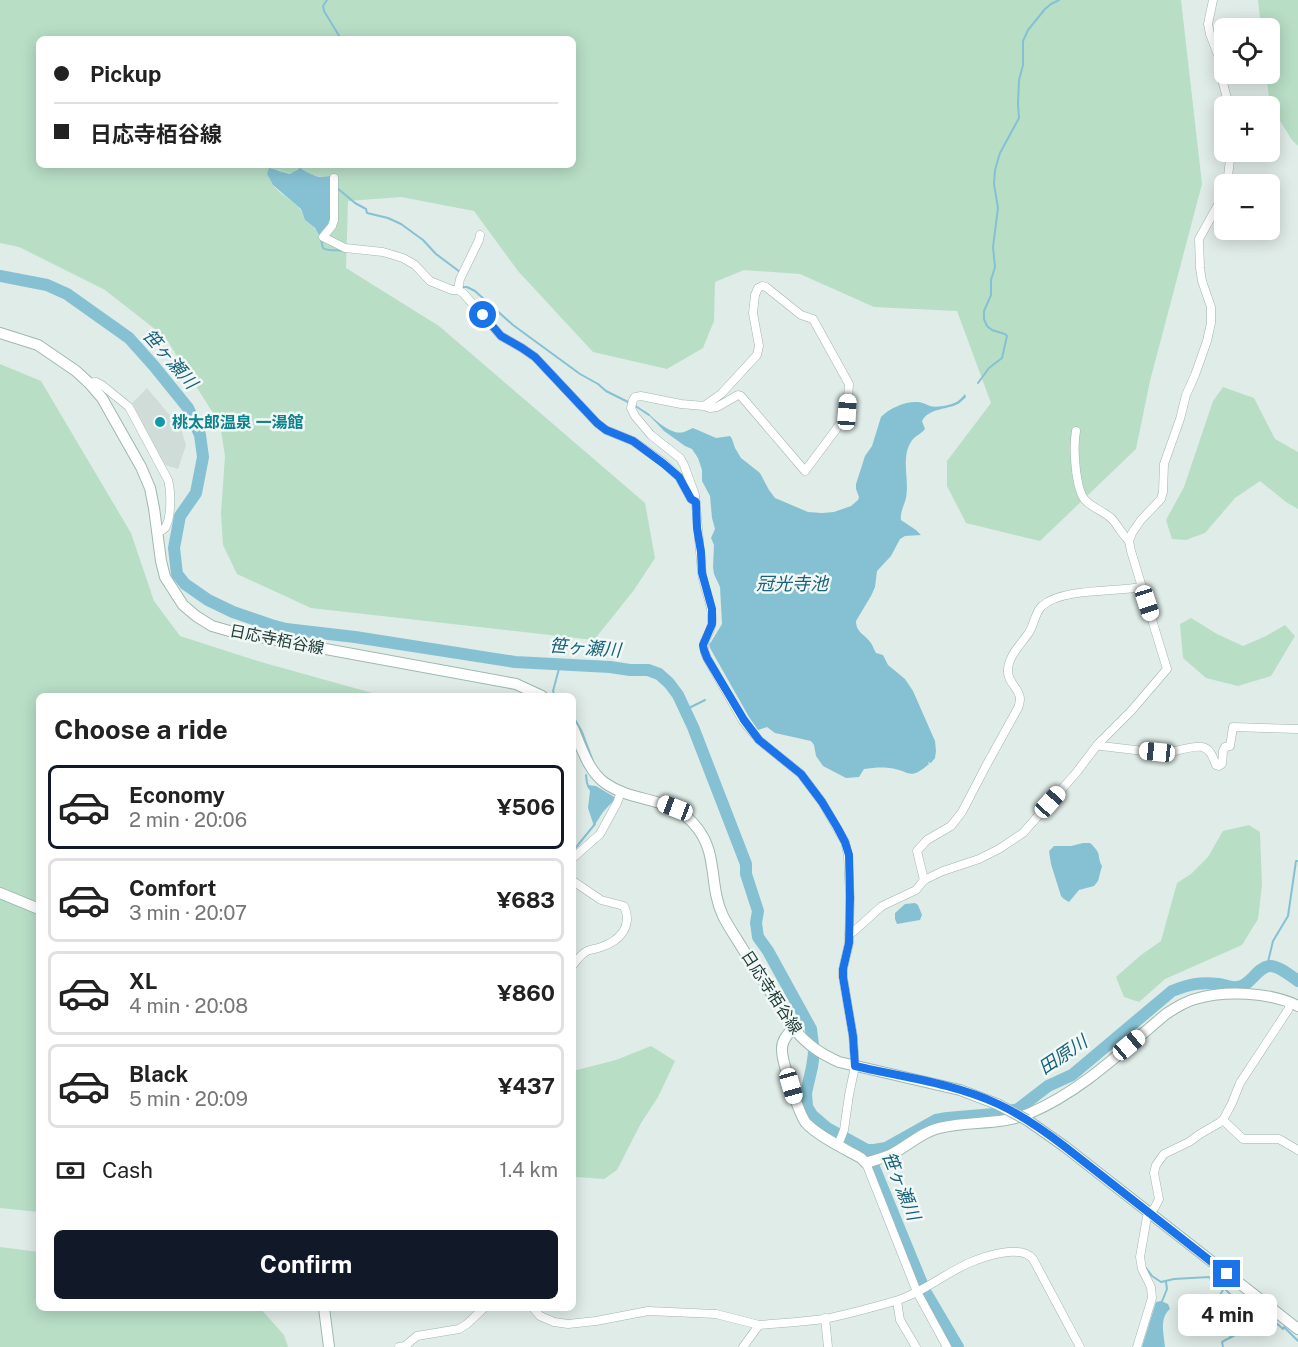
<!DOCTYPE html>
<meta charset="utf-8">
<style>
body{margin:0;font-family:"Public Sans","Noto Sans JP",sans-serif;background:#f2f2f2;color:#222;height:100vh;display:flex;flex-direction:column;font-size:22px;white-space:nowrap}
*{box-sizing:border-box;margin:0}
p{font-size:20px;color:#767676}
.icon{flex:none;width:33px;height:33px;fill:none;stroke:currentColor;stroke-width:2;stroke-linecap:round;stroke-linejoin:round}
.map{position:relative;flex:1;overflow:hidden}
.sheet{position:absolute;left:36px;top:693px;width:540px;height:618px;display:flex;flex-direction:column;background:#fff;border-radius:9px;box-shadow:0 3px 15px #0003}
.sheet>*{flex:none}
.banner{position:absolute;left:36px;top:36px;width:540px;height:132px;border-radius:9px;box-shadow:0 3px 15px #0003;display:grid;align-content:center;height:132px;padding:0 18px;background:#fff}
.tools{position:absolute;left:1214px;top:18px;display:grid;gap:12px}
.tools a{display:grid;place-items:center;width:66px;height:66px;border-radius:9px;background:#fff;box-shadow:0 3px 15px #0003;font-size:30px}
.end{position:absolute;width:27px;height:27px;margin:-14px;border:8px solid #1a73e8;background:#fff;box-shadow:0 0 0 3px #fff}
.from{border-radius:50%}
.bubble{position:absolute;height:42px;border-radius:9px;background:#fff;box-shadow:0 3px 15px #0003;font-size:20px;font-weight:700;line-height:42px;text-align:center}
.car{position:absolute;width:18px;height:36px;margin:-18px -9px;border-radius:8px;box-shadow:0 0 4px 2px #0007;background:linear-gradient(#fff 24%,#345 0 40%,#fff 0 76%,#345 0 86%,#fff 0)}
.banner b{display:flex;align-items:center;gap:21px;height:57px;font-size:22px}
.banner b+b{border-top:2px solid #e0e0e0}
.banner i{width:15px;height:15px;background:#222}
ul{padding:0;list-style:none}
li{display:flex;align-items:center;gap:18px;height:84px;margin:0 12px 9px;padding:0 6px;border:3px solid #e0e0e0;border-radius:9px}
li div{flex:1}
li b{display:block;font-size:22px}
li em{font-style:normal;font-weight:700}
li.active{border-color:#111827}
li>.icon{width:54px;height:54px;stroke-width:1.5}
h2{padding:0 18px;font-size:27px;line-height:72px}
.pay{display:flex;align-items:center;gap:15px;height:66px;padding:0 18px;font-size:22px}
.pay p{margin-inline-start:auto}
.action{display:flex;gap:12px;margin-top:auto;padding:12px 18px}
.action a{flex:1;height:69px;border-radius:9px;background:#111827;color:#fff;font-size:24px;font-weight:700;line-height:69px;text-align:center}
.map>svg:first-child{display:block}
.built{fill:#cfdcd7}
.green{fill:#b8dec6;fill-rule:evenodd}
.water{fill:#86c1d3}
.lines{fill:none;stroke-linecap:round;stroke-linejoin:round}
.stream{stroke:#86c1d3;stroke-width:2}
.river{stroke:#86c1d3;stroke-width:12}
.street-casing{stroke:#a3b4b0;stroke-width:9}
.secondary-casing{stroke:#9eb8b1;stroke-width:12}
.street{stroke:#fff;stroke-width:8}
.secondary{stroke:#fff;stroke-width:10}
.secondary-bridge-casing{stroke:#9eb8b1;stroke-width:12;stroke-linecap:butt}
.secondary-bridge{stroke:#fff;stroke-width:10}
.route{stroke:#1a73e8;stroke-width:8}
.culture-dot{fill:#0f9aa8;stroke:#f1f8f5;stroke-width:2}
.labels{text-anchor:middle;stroke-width:5;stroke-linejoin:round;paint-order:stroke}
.culture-label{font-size:16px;font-weight:bold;fill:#0d838f;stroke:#f1f8f5;text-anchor:start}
.street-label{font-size:16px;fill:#203d38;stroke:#f1f8f5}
.water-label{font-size:18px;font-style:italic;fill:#18627b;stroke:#f1f8f5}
</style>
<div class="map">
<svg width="1298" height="1347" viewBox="0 0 1298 1347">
<rect width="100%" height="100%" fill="#e0ece8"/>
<polygon class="built" points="147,388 181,429 186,445 178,469 165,465 132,403"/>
<g class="green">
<path d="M 0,0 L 1181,0 L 1202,184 L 1150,381 L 1136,449 L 1040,541 L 966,523 L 947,486 L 947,461 L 991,403 L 957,311 L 874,307 L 800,274 L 744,270 L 715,282 L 714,321 L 703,348 L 667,369 L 593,352 L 518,271 L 474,211 L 401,197 L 348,201 L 346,268 L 439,326 L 645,503 L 655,558 L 634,590 L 594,640 L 311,608 L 237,574 L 223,545 L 221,513 L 225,456 L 220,424 L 165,337 L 105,290 L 19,247 L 0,243 ZM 39,39 L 573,39 L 573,165 L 39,165 ZM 297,169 L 303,169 L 312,175 L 323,177 L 316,231 C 314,226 310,225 306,221 C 303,217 303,212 299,208 C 288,196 270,190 268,172 L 279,170 L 292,174 Z"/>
<polygon points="1258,0 1298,0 1298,146 1292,140 1270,105 1266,74 1269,74 1269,28 1261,28"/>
<polygon points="0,364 41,381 131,533 154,601 180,636 261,662 383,696 39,696 39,1212 0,1208"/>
<polygon points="1223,387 1254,398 1275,439 1298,452 1298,509 1286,502 1260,481 1235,498 1205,533 1186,540 1172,539 1166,520 1184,487 1213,401"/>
<polygon points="1191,618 1217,634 1243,646 1266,636 1285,625 1295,636 1271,676 1238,686 1206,678 1183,658 1180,624"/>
<polygon points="1249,825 1260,832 1262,885 1258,919 1242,945 1165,979 1139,1002 1124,997 1116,977 1141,955 1161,941 1177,883 1191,874 1208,857 1223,831"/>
<polygon points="651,1046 675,1061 658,1097 641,1123 617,1170 604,1179 576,1177 573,1175 573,1071 616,1060"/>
<polygon points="0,1247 39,1252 39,1308 260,1308 284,1335 288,1347 0,1347"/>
</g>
<g class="water">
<path d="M 269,168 L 290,174 L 300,168 C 312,174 315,179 330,176 L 331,177 L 330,219 L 328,225 L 320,233 L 318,233 L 315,228 L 305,220 L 301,209 L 273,185 L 267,174 Z"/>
<path d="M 965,394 L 966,397 C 965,398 960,403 958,404 C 946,410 929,408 922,421 L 925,429 C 922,433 917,435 914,438 C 899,454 910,479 906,498 C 904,506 900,512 901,520 L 916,530 L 921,535 L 905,536 L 900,539 L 891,556 L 877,571 L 875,587 L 871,596 L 856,621 C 856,633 865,634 871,643 C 873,646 874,650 876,653 L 883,655 L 888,665 L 905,679 L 913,691 L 935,741 L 936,751 L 935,758 L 931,763 L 928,762 L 929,764 C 908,782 910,770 889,768 C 881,767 872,768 864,769 L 859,777 L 846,778 L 823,766 L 816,756 L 814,745 L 811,741 L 775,733 L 767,727 L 758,730 L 749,717 L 710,648 L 709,644 L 711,642 L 722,624 L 720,587 L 714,574 L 713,567 L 714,545 L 711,538 L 715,529 L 712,518 L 710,496 L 702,481 L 702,470 L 698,458 L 692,449 L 685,446 L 664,431 L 644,410 C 654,418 670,436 684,432 C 687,431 690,429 693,428 L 716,438 L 730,436 L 732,439 L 735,448 L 741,458 L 760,473 L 769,490 L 775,498 L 808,512 L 822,513 L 834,512 L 851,506 L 858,500 L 859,497 L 856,489 L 856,484 L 865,456 L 872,446 L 881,417 C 890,408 904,402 916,402 C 922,402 925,404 930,406 C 937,408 952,405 958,401 C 961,399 963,396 965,394 Z"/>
<polygon points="587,785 596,786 616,798 603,812 594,826 588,808 590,791"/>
<path d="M 1083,843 L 1090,843 C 1103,855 1096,854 1102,866 L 1098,881 L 1094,886 L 1079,890 L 1069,902 L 1064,899 L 1061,896 L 1051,864 L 1049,851 L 1054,846 L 1071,846 Z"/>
<polygon points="915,903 918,905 922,915 920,920 897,924 895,919 895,913 905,904"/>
<path d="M 1161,1301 L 1168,1304 L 1170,1309 C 1159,1318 1164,1334 1165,1347 L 1142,1347 L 1156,1302 Z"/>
</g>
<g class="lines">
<g class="stream">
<polyline points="327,0 323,6 324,11 341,39"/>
<polyline points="336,187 355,203 366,209 367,213 388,218 401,224 423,240 436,254 460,272 459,274"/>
<path d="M 319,231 L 323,248 C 328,252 337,249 344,251"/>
<polyline points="460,287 467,287 475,291 513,325 580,374 598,384 606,391 628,402"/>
<polyline points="978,383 989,368 1002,358 1007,336 1005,334 992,330 987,326 984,319 984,311 991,295 991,280 995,267 993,247 998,208 994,184 995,170 1000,153 1019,118 1018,104 1019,80 1023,65 1023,41 1028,30 1045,9 1051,4 1059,0"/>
<polyline points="634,405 649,415"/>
<polyline points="555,696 553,691 560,665"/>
<polyline points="685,710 705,700"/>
<polyline points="573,716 582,732 593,761"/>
<polyline points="586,775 587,783 589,788"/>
<polyline points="573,851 595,824"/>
<polyline points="1267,966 1273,941 1288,916 1296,861 1298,861"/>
<polyline points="1146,1268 1152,1276 1161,1282 1174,1279 1209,1277 1217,1287 1223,1290 1214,1305 1230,1336"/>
<polyline points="1226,1282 1225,1289 1234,1298 1237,1298 1251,1306 1267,1321 1273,1320 1283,1329 1284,1327 1298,1341"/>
<polyline points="1161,1304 1167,1289 1166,1282"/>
<path d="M 1223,1347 L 1222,1342 C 1228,1338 1235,1336 1241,1332 C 1250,1327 1255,1323 1266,1321"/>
</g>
<g class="river">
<polyline points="0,276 47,285 67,294 129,338 154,366 188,408 200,435 203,457 196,493 180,516 174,548 177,574 185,584 208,600 233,612 271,625 286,629 355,637 515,662 610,667 630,670 648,670 659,674 669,683 678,695 693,727 746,864 746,874 758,911 756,923 758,937 768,951 811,1029 814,1053 812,1067 806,1093 807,1107 812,1115 827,1128 867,1150 925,1291 958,1347"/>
<path d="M 867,1150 L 874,1150 L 886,1148 L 936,1120 L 947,1118 L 994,1114 L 1018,1109 L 1048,1086 L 1072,1075 L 1172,991 C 1190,984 1199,982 1219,984 C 1224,985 1232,988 1237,987 C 1251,986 1256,968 1269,966 C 1278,965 1291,976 1298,981"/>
</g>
<defs>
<g id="street">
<polyline points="1213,0 1208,24 1210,34 1221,63 1222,79 1229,106"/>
<polyline points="334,178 334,220 332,226 323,237 345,248 383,252 403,258 415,265 430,281 452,290 458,290 463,293 501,336 522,348 535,357 597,423 606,430 633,441 664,463 679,477 691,499 696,502"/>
<polyline points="1227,184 1231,152"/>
<polyline points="458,290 460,279 479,240 480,235"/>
<path d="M 89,383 L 96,382 L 102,385 L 129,407 L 168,480 C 171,491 172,517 165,528 C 163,530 160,531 157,533"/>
<path d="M 704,406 L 721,394 L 757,355 L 759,346 L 753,313 L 755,295 L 758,288 L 762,286 L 766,287 L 801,315 L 813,319 L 849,384 L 847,413 L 843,420 L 805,471 L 741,396 L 738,395 L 717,407 L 710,408 L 704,406 L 681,404 L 641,396 L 635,397 L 633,400 L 631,408 L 635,416 L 651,435 L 680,458 L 684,465 L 695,495 L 702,573 C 704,590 713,604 712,621 C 711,639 698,638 707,658 L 743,721 L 759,740 L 801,774 L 822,802 L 845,842 L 848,855 L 850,898 L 849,943 L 843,969 L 843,977 L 853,1036 L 855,1066 L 849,1095 L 844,1130 L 838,1145"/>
<path d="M 1076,431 C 1073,446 1075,488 1085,500 C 1092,508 1104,511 1112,519 C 1118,526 1122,534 1129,541"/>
<path d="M 1098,744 L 1101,746 C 1123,748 1146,753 1169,752 C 1178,751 1195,745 1202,747 C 1211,749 1213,758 1216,765 L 1219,766 L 1222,764 L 1223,751 L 1225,747 L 1230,746 L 1233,727 L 1298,729"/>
<polyline points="573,858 600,834 617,803 621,792"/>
<path d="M 924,880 L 917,851 L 927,840 L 951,826 L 962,812 L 987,764 L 1018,708 C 1019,705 1020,702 1020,699 C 1020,688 1007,683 1008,670 C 1008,657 1020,645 1028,634 C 1034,626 1035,612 1042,606 C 1062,588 1115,592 1142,587"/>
<path d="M 573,881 L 601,900 L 624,906 C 633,926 620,941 601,947 C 597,949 591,949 587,951 C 581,954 577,960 573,965"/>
<polyline points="849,934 853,932 882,906 916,890 924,880 943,871 979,859 999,849 1023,833 1076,773 1098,744 1132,710 1167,669 1131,551 1129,541 1132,533 1141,520 1161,499 1163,492 1164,464 1180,419 1186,395 1195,375 1207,341 1211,323 1211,307 1202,281 1200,268 1199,239 1224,194"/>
<polyline points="1291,1002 1288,1010 1240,1083 1232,1103 1223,1120 1243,1139 1279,1139 1298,1150"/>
<polyline points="866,1163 917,1292 947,1347"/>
<polyline points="897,1301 900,1320 916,1347"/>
<polyline points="533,1308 540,1316 554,1322 568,1324 596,1321 648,1311 716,1314 759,1325"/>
<polyline points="825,1318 828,1347"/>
<polyline points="399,1347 405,1346 417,1336 459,1329 467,1324 484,1308"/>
<path d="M 743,1347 L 759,1325 C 781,1323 802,1322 824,1319 C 845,1315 874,1307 895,1301 C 922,1293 944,1274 969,1263 C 985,1256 1021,1244 1033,1259 L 1080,1347"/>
<polyline points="1137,1347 1152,1298 1151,1287 1142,1269 1140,1257 1147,1217 1155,1207 1159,1199 1154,1173 1156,1165 1164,1154 1189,1142 1200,1134 1219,1123 1223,1120"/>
</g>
<g id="secondary">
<polyline points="0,333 38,345 76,371 89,383 102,398 141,467 150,488 154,508 161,561 165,577 183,605 196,616 212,626 233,632 516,684 542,696"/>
<path d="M 573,728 C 581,746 588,771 605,783 C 636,805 672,794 698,829 C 718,855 709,887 723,916 C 729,928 737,939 744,951 C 761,977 777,1002 793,1028 C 808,1045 819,1053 839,1062 L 960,1090 L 997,1104"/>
<polyline points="0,893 39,909"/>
<path d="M 793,1028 C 788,1034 782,1040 782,1048 C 781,1060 799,1114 806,1123 C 818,1136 845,1149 861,1158 L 866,1163 C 874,1160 884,1158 892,1154 C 909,1145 924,1130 944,1127 C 972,1121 1003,1125 1030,1113 C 1082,1091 1123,1050 1166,1014 C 1175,1008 1184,1002 1195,999 C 1225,990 1270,992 1298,1006"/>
<polyline points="1027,1120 1064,1146 1298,1329"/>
<polyline points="324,1308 329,1347"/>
</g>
</defs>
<use href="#street" class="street-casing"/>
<use href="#secondary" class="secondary-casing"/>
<use href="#street" class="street"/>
<use href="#secondary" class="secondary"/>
<defs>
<polyline id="secondary-bridge" points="997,1104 1027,1120"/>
</defs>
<use href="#secondary-bridge" class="secondary-bridge-casing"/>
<use href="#secondary-bridge" class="secondary-bridge"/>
</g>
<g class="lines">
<path class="route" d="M 483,315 L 501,336 L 522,348 L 535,357 L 597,423 L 606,430 L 633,441 L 664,464 L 679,477 L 691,499 L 696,502 L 697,528 L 701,552 L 702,573 L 712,609 L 712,624 L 703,645 L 704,650 L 707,658 L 744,720 L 759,740 L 801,774 L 822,802 L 837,827 L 845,842 L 849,855 L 850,898 L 849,943 L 843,969 L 843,977 L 853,1036 L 855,1066 C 902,1077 953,1083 998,1104 C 1022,1115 1043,1130 1064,1146 L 1227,1274"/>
</g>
<circle class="culture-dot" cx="160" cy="422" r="6"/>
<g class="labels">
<g class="culture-label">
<text x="172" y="428">桃太郎温泉 一湯館</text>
</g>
<g class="street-label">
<text transform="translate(277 639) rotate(11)" y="6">日応寺栢谷線</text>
<text transform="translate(772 992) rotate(57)" y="6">日応寺栢谷線</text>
</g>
<g class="water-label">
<text transform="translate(170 359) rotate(49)" y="6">笹ヶ瀬川</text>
<text x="792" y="590">冠光寺池</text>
<text transform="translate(585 648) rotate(4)" y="6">笹ヶ瀬川</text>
<text transform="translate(1063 1055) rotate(-34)" y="6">田原川</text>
<text transform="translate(901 1186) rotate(68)" y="6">笹ヶ瀬川</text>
</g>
</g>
</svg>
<div class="tools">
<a><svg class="icon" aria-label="locate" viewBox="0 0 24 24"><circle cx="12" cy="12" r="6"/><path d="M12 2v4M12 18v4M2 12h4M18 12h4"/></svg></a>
<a>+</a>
<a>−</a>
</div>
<i class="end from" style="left:483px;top:315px"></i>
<i class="end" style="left:1227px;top:1274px"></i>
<div class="bubble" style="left:1178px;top:1294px;width:99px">4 min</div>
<i class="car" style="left:847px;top:412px;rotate:4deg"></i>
<i class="car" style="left:1147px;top:603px;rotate:162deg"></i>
<i class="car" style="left:1157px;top:752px;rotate:276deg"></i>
<i class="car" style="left:1050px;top:802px;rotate:42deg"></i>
<i class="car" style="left:675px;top:808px;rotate:291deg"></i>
<i class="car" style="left:1129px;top:1045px;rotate:50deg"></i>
<i class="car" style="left:791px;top:1086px;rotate:164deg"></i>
<div class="banner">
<b><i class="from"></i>Pickup</b>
<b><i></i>日応寺栢谷線</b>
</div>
<section class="sheet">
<h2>Choose a ride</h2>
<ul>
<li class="active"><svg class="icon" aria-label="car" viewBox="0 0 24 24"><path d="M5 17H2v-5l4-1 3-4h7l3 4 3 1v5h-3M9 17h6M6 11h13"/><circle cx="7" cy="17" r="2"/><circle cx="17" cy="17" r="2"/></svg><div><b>Economy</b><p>2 min · 20:06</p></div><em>¥506</em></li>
<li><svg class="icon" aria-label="car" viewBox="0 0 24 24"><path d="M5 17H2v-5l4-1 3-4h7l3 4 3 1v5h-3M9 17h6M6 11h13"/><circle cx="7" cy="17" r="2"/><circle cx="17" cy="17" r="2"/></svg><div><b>Comfort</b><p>3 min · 20:07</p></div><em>¥683</em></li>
<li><svg class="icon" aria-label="car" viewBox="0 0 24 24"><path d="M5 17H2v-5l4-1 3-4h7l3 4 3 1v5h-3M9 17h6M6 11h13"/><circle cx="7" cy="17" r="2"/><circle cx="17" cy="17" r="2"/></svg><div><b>XL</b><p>4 min · 20:08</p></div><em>¥860</em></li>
<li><svg class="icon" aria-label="car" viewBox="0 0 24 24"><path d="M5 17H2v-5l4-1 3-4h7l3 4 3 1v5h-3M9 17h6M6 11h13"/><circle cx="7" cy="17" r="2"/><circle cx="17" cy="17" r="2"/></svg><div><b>Black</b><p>5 min · 20:09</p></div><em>¥437</em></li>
</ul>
<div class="pay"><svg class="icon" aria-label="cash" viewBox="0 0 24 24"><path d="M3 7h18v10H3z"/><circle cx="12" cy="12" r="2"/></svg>Cash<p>1.4 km</p></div>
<div class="action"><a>Confirm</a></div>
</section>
</div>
